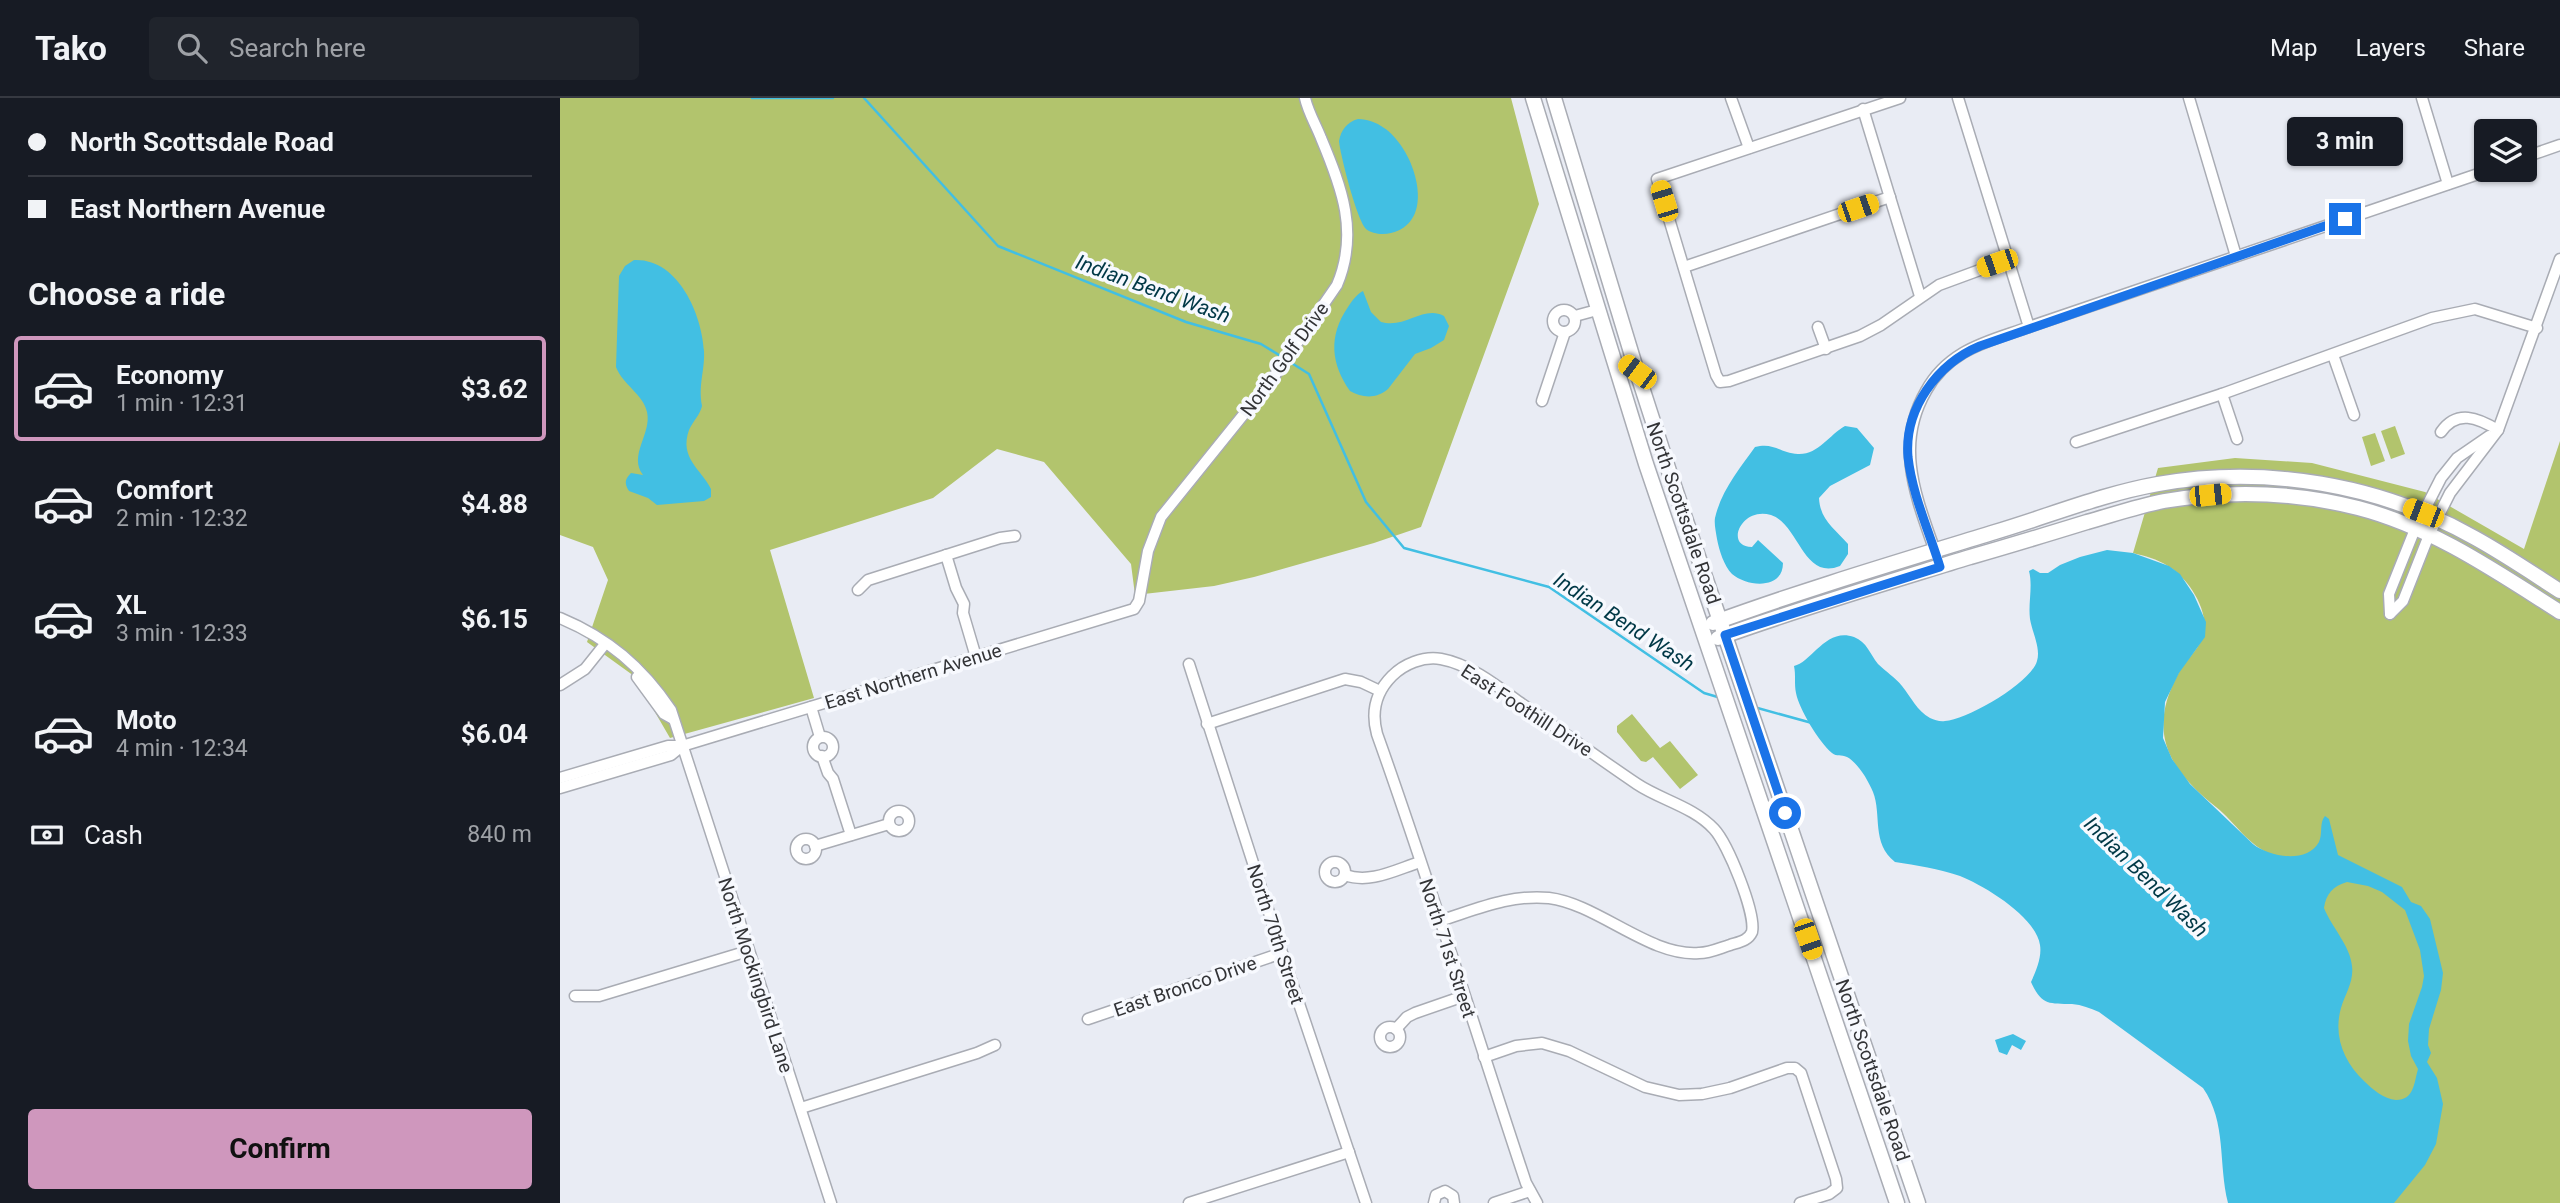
<!DOCTYPE html>
<meta charset="utf-8">
<style>
body{margin:0;font-family:Roboto,sans-serif;background:#20242c;color:#f1f3f6;height:100vh;display:flex;flex-direction:column;font-size:26px;white-space:nowrap}
*{box-sizing:border-box;margin:0}
p{font-size:23px;color:#9ea1a6}
.icon{flex:none;width:38px;height:38px;fill:none;stroke:currentColor;stroke-width:2;stroke-linecap:round;stroke-linejoin:round}
.map{position:relative;flex:1;overflow:hidden}
.sheet{display:flex;flex-direction:column;background:#171b24;width:560px}
.sheet>*{flex:none}
.hud{display:grid;align-content:center;height:154px;padding:0 28px;background:#171b24}
.buttons{position:absolute;left:1914px;top:21px;display:grid;gap:14px}
.buttons a{display:grid;place-items:center;width:63px;height:63px;border-radius:7px;background:#171b24;box-shadow:0 2px 5px #0004;font-size:35px}
.end{position:absolute;width:32px;height:32px;margin:-16px;border:9px solid #1a73e8;background:#fff;box-shadow:0 0 0 4px #fff}
.from{border-radius:50%}
.bubble{position:absolute;height:49px;border-radius:7px;background:#171b24;box-shadow:0 2px 5px #0004;font-size:23px;font-weight:700;line-height:49px;text-align:center}
.car{position:absolute;width:21px;height:42px;margin:-21px -10px;border-radius:9px;box-shadow:0 0 5px 2px #0007;background:linear-gradient(#f5c518 24%,#345 0 40%,#f5c518 0 76%,#345 0 86%,#f5c518 0)}
.hud b{display:flex;align-items:center;gap:24px;height:66px;font-size:26px}
.hud b+b{border-top:2px solid #363941}
.hud i{width:18px;height:18px;background:#f1f3f6}
ul{padding:0;list-style:none}
li{display:flex;align-items:center;gap:21px;height:105px;margin:0 14px 10px;padding:0 14px;border:4px solid transparent;border-radius:7px}
li div{flex:1}
li b{display:block;font-size:26px}
li em{font-style:normal;font-weight:700}
li.on{border-color:#cf97bd}
li>.icon{width:63px;height:63px;stroke-width:1.5}
h2{padding:0 28px;font-size:32px;line-height:84px}
.pay{display:flex;align-items:center;gap:18px;height:77px;padding:0 28px;font-size:26px}
.pay p{margin-inline-start:auto}
.button{display:flex;gap:14px;margin-top:auto;padding:14px 28px}
.button a{flex:1;height:80px;border-radius:7px;background:#cf97bd;color:#111;font-size:28px;font-weight:700;line-height:80px;text-align:center}
header{display:flex;align-items:center;gap:42px;box-sizing:border-box;height:98px;padding:0 35px;background:#171b24;border-bottom:2px solid #363941}
header strong{font-size:33px}
nav{display:flex;gap:38px;margin-inline-start:auto;font-size:24px}
.search{width:490px;height:63px;background:#20242c;display:flex;align-items:center;gap:18px;box-sizing:border-box;padding:0 24px;border-radius:7px;color:#9ea1a6;font-size:26px}
main{display:flex;flex:1;min-height:0}
.map>svg:first-child{display:block}
.green{fill:#b2c46d}
.water{fill:#42bfe3;fill-rule:evenodd}
.lines{fill:none;stroke-linecap:round;stroke-linejoin:round}
.stream{stroke:#42bfe3;stroke-width:2.5}
.minor-casing{stroke:#a9acb4;stroke-width:13}
.major-casing{stroke:#a9acb4;stroke-width:17}
.minor{stroke:#fff;stroke-width:10}
.major{stroke:#fff;stroke-width:14}
.route{stroke:#1a73e8;stroke-width:9}
.labels{text-anchor:middle;stroke-width:7;stroke-linejoin:round;paint-order:stroke}
.street-label{font-size:19px;fill:#333437;stroke:#f7f9fe}
.water-label{font-size:21px;font-style:italic;fill:#003846;stroke:#f7f9fe}
</style>
<header>
<strong>Tako</strong>
<div class="search"><svg class="icon" aria-label="search" viewBox="0 0 24 24"><circle cx="10" cy="10" r="6"/><path d="M15 15l6 6"/></svg>Search here</div>
<nav><a>Map</a><a>Layers</a><a>Share</a></nav>
</header>
<main>
<section class="sheet">
<div class="hud">
<b><i class="from"></i>North Scottsdale Road</b>
<b><i></i>East Northern Avenue</b>
</div>
<h2>Choose a ride</h2>
<ul>
<li class="on"><svg class="icon" aria-label="car" viewBox="0 0 24 24"><path d="M5 17H2v-5l4-1 3-4h7l3 4 3 1v5h-3M9 17h6M6 11h13"/><circle cx="7" cy="17" r="2"/><circle cx="17" cy="17" r="2"/></svg><div><b>Economy</b><p>1 min · 12:31</p></div><em>$3.62</em></li>
<li><svg class="icon" aria-label="car" viewBox="0 0 24 24"><path d="M5 17H2v-5l4-1 3-4h7l3 4 3 1v5h-3M9 17h6M6 11h13"/><circle cx="7" cy="17" r="2"/><circle cx="17" cy="17" r="2"/></svg><div><b>Comfort</b><p>2 min · 12:32</p></div><em>$4.88</em></li>
<li><svg class="icon" aria-label="car" viewBox="0 0 24 24"><path d="M5 17H2v-5l4-1 3-4h7l3 4 3 1v5h-3M9 17h6M6 11h13"/><circle cx="7" cy="17" r="2"/><circle cx="17" cy="17" r="2"/></svg><div><b>XL</b><p>3 min · 12:33</p></div><em>$6.15</em></li>
<li><svg class="icon" aria-label="car" viewBox="0 0 24 24"><path d="M5 17H2v-5l4-1 3-4h7l3 4 3 1v5h-3M9 17h6M6 11h13"/><circle cx="7" cy="17" r="2"/><circle cx="17" cy="17" r="2"/></svg><div><b>Moto</b><p>4 min · 12:34</p></div><em>$6.04</em></li>
</ul>
<div class="pay"><svg class="icon" aria-label="cash" viewBox="0 0 24 24"><path d="M3 7h18v10H3z"/><circle cx="12" cy="12" r="2"/></svg>Cash<p>840 m</p></div>
<div class="button"><a>Confirm</a></div>
</section>
<div class="map">
<svg width="2000" height="1105" viewBox="0 0 2000 1105">
<rect width="100%" height="100%" fill="#e9ecf4"/>
<g class="green">
<polygon points="0,0 951,0 979,106 861,429 814,445 694,479 654,488 575,497 571,466 484,364 437,351 373,400 210,452 254,600 110,640 74,578 27,544 48,482 33,449 0,437"/>
<polygon points="1835,328 1845,356 1831,361 1821,333"/>
<polygon points="1815,335 1825,363 1811,368 1802,339"/>
<path d="M 2000,343 L 2000,1105 L 1770,1105 L 1713,757 C 1688,748 1676,725 1656,709 C 1608,671 1587,634 1618,576 C 1624,564 1634,556 1640,545 C 1655,520 1630,481 1608,468 C 1597,461 1585,458 1573,455 L 1598,370 L 1675,360 L 1752,365 L 1865,394 L 1964,451 Z"/>
<polygon points="1072,616 1100,650 1110,643 1138,677 1120,691 1093,659 1086,664 1081,663 1057,634 1057,628"/>
</g>
<g class="water">
<path d="M 798,21 C 818,22 831,33 842,49 C 859,74 871,125 831,135 C 823,137 812,136 806,131 C 797,123 780,56 779,43 C 781,32 787,24 798,21 Z"/>
<path d="M 74,162 C 118,160 142,216 144,253 C 145,273 138,286 142,308 C 140,317 133,323 129,332 C 119,360 141,371 151,391 L 151,399 L 144,403 L 97,407 L 88,400 L 69,393 C 64,385 65,381 71,375 L 83,377 C 68,357 92,336 87,314 C 84,297 62,286 56,269 L 59,178 L 65,168 Z"/>
<path d="M 803,193 L 811,214 L 821,224 C 846,231 863,207 884,218 L 889,228 L 884,242 L 871,250 L 855,256 L 828,291 C 817,301 802,300 790,293 C 771,266 768,238 788,209 C 792,203 796,197 803,193 Z"/>
<path d="M 1285,328 L 1297,330 L 1314,350 L 1310,367 L 1270,388 L 1259,400 C 1260,422 1275,431 1288,446 L 1288,456 L 1280,468 C 1243,483 1239,426 1211,417 C 1181,408 1164,449 1192,449 L 1198,442 L 1223,465 C 1223,492 1187,489 1172,476 C 1164,468 1159,452 1157,441 C 1156,434 1154,426 1155,420 C 1161,393 1180,370 1195,349 C 1214,344 1220,355 1238,356 C 1258,357 1269,337 1285,328 Z"/>
<path d="M 1547,452 L 1573,455 L 1609,468 L 1620,476 L 1634,497 L 1646,524 L 1645,539 L 1619,575 L 1605,604 L 1603,640 L 1612,661 L 1630,686 L 1693,746 C 1709,759 1747,766 1759,744 C 1763,735 1759,725 1765,718 L 1769,721 L 1778,757 L 1842,789 L 1851,804 L 1861,808 L 1870,821 L 1883,875 L 1881,892 L 1869,931 L 1868,947 L 1871,955 L 1867,964 L 1877,980 L 1883,1006 L 1876,1046 L 1865,1067 L 1834,1105 L 1668,1105 C 1658,1065 1667,1025 1643,990 L 1539,914 C 1530,910 1522,907 1512,906 C 1489,905 1482,908 1471,884 C 1476,873 1482,859 1480,847 C 1476,819 1425,788 1400,778 C 1379,771 1356,767 1335,764 C 1311,745 1322,717 1313,694 C 1308,682 1298,665 1287,659 C 1281,656 1277,659 1272,655 C 1259,644 1239,611 1236,595 C 1234,586 1236,577 1234,568 C 1252,564 1266,529 1294,539 C 1307,544 1310,556 1318,566 C 1326,574 1335,579 1342,588 C 1351,599 1357,613 1370,620 C 1375,622 1380,624 1385,623 C 1407,622 1471,585 1477,563 C 1481,550 1472,534 1470,521 C 1468,505 1473,488 1469,473 L 1473,471 L 1480,475 L 1488,475 L 1500,467 L 1520,459 ZM 1787,784 L 1808,788 L 1822,794 L 1845,812 L 1860,852 L 1864,878 L 1862,889 L 1849,926 L 1848,943 L 1851,958 L 1858,971 C 1854,985 1854,1002 1836,1002 C 1824,1001 1812,991 1804,983 C 1784,964 1773,938 1781,910 C 1785,896 1794,884 1792,868 C 1790,847 1772,830 1764,810 C 1766,796 1773,788 1787,784 Z"/>
<polygon points="1453,936 1466,943 1461,952 1452,947 1447,957 1439,954 1435,942"/>
</g>
<g class="lines">
<g class="stream">
<polyline points="192,0 273,0"/>
<polyline points="304,0 438,148 626,224 701,246 724,260"/>
<polyline points="730,264 749,276 806,404 844,450 989,489 1144,595 1161,600"/>
<polyline points="1194,609 1252,625"/>
</g>
<defs>
<g id="minor">
<polyline points="1171,0 1189,50"/>
<polyline points="1340,0 1097,81 1156,277 1160,284 1169,283 1300,238 1321,227 1379,187 1447,162"/>
<polyline points="1398,0 1469,229"/>
<polyline points="1629,0 1676,158"/>
<polyline points="1862,0 1888,86"/>
<polyline points="1303,11 1360,198"/>
<polyline points="1965,59 2000,47"/>
<polyline points="1124,169 1330,99"/>
<circle cx="1004" cy="223" r="11"/>
<polyline points="1015,218 1037,212"/>
<polyline points="1258,229 1266,251"/>
<polyline points="1773,257 1794,317"/>
<polyline points="1662,296 1677,341"/>
<polyline points="982,303 1005,234"/>
<path d="M 1881,334 C 1897,311 1918,320 1938,332"/>
<polyline points="1516,344 1662,296 1872,220 1915,211 1977,230"/>
<polyline points="386,457 396,490 404,506 403,515 416,559"/>
<path d="M 1377,459 C 1358,403 1333,350 1366,293 C 1374,278 1388,264 1403,255 C 1423,243 1447,237 1469,229 L 1930,72"/>
<polyline points="298,492 308,482 440,440 455,438"/>
<polyline points="1830,516 1843,503 1869,437 1890,395 1938,332 2000,161"/>
<polyline points="1830,516 1829,496 1855,431 1881,380 1897,360 1929,338"/>
<path d="M 0,520 C 48,540 82,569 111,612 L 271,1105"/>
<polyline points="629,566 722,855 806,1105"/>
<polyline points="77,579 104,616 113,621"/>
<polyline points="0,587 25,571 45,546"/>
<polyline points="251,609 260,639"/>
<polyline points="647,626 785,581 801,584 820,593"/>
<circle cx="263" cy="649" r="10"/>
<polyline points="262,658 268,675 273,681 291,737"/>
<path d="M 0,680 L 108,648 L 122,648 L 574,511 L 579,503 L 588,453 L 601,419 L 713,280 L 777,187 C 799,135 782,90 761,40 C 756,27 748,14 745,0"/>
<polyline points="0,690 111,657 122,648"/>
<circle cx="339" cy="723" r="10"/>
<circle cx="246" cy="751" r="10"/>
<polyline points="255,748 329,726"/>
<circle cx="775" cy="774" r="10"/>
<path d="M 785,777 C 810,786 835,772 860,764"/>
<path d="M 879,823 C 915,812 950,796 989,800 C 1038,806 1090,859 1139,855 C 1150,855 1160,850 1170,847 C 1179,844 1188,843 1192,834 C 1196,815 1168,746 1154,731 C 1134,709 1101,702 1077,686 C 1037,659 999,631 959,604 C 936,587 909,566 881,561 C 863,558 844,566 832,578 C 816,594 811,614 817,636 C 870,784 916,935 966,1085 L 977,1105"/>
<polyline points="15,898 39,898 188,853"/>
<polyline points="528,921 722,855"/>
<circle cx="830" cy="939" r="10"/>
<polyline points="836,931 847,919 855,915 904,898"/>
<polyline points="924,959 956,948 982,945 1009,953 1085,989 1119,997 1142,996 1170,990 1227,970 1235,970 1241,975 1276,1081 1277,1090 1269,1096 1240,1105"/>
<polyline points="241,1010 417,955 435,947"/>
<polyline points="629,1105 789,1054"/>
<polyline points="874,1105 876,1097 885,1093 893,1098 894,1105"/>
<polyline points="934,1105 970,1093"/>
</g>
<g id="major">
<polyline points="973,0 1086,366 1337,1105"/>
<polyline points="994,0 1077,274 1109,373 1358,1105"/>
<path d="M 1153,525 C 1246,491 1341,463 1435,434 C 1489,418 1542,396 1598,386 C 1705,367 1820,386 1915,440 C 1944,456 1972,475 2000,493"/>
<path d="M 1158,540 C 1241,510 1326,485 1410,459 C 1449,448 1488,436 1527,424 C 1552,417 1578,408 1604,403 C 1668,392 1735,394 1798,410 C 1872,429 1937,474 2000,514"/>
</g>
</defs>
<use href="#minor" class="minor-casing"/>
<use href="#major" class="major-casing"/>
<use href="#minor" class="minor"/>
<use href="#major" class="major"/>
</g>
<g class="lines">
<path class="route" d="M 1225,715 L 1165,537 L 1380,469 C 1369,433 1352,396 1348,359 C 1344,311 1377,266 1420,248 L 1785,121"/>
</g>
<g class="labels">
<g class="street-label">
<text transform="translate(724 261) rotate(-54)" y="7">North Golf Drive</text>
<text transform="translate(1124 415) rotate(71)" y="7">North Scottsdale Road</text>
<text transform="translate(353 578) rotate(-17)" y="7">East Northern Avenue</text>
<text transform="translate(967 612) rotate(33)" y="7">East Foothill Drive</text>
<text transform="translate(716 836) rotate(72)" y="7">North 70th Street</text>
<text transform="translate(888 850) rotate(72)" y="7">North 71st Street</text>
<text transform="translate(196 877) rotate(72)" y="7">North Mockingbird Lane</text>
<text transform="translate(625 888) rotate(-19)" y="7">East Bronco Drive</text>
<text transform="translate(1313 972) rotate(71)" y="7">North Scottsdale Road</text>
</g>
<g class="water-label">
<text transform="translate(593 191) rotate(20)" y="7">Indian Bend Wash</text>
<text transform="translate(1064 524) rotate(33)" y="7">Indian Bend Wash</text>
<text transform="translate(1586 779) rotate(44)" y="7">Indian Bend Wash</text>
</g>
</g>
</svg>
<div class="buttons">
<a><svg class="icon" aria-label="layers" viewBox="0 0 24 24"><path d="M12 4l9 5-9 5-9-5zM3 14l9 5 9-5"/></svg></a>
</div>
<i class="end from" style="left:1225px;top:715px"></i>
<i class="end" style="left:1785px;top:121px"></i>
<div class="bubble" style="left:1727px;top:19px;width:116px">3 min</div>
<i class="car" style="left:1104px;top:103px;rotate:343deg"></i>
<i class="car" style="left:1298px;top:110px;rotate:71deg"></i>
<i class="car" style="left:1437px;top:165px;rotate:251deg"></i>
<i class="car" style="left:1077px;top:274px;rotate:307deg"></i>
<i class="car" style="left:1650px;top:397px;rotate:84deg"></i>
<i class="car" style="left:1863px;top:415px;rotate:291deg"></i>
<i class="car" style="left:1248px;top:841px;rotate:161deg"></i>
</div>
</main>
